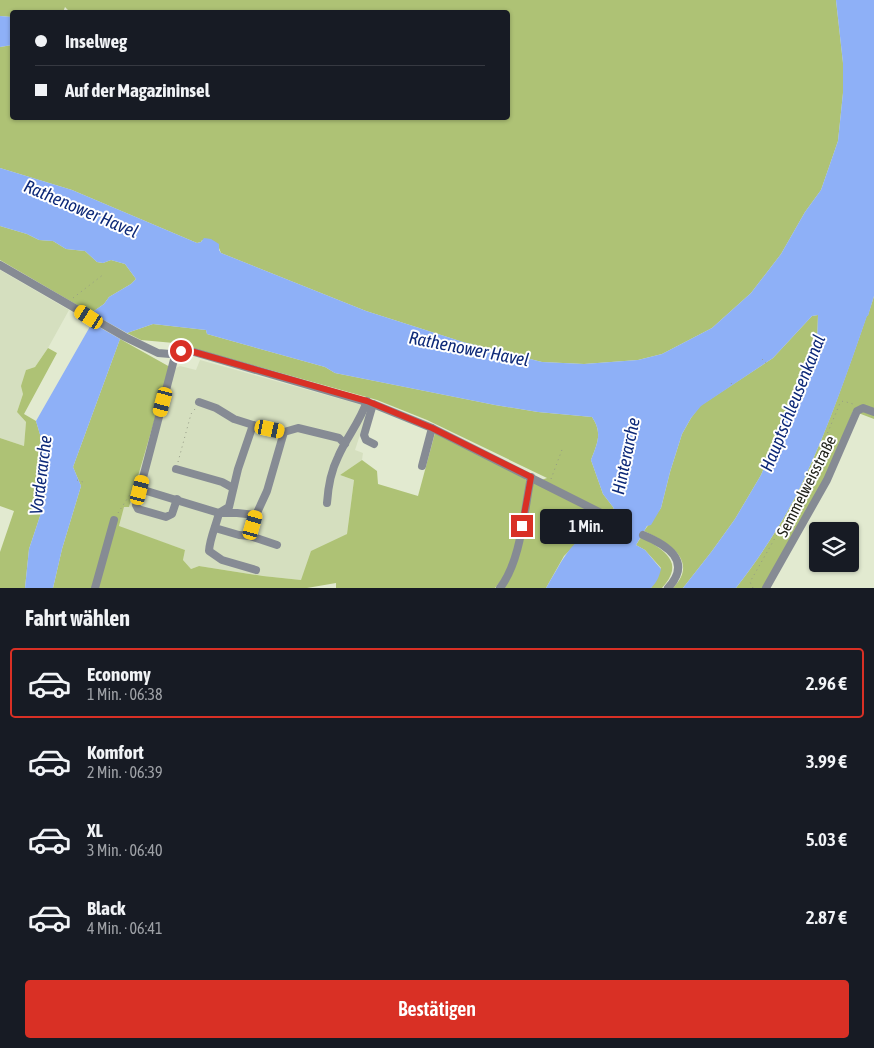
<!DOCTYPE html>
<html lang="de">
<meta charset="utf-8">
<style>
body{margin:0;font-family:"Asap Condensed",sans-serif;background:#20242c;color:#f1f3f6;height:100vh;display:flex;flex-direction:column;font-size:19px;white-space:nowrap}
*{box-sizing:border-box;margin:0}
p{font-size:16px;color:#9ea1a6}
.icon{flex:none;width:28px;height:28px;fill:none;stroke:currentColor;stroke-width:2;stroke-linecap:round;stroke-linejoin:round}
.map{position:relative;height:588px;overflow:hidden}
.details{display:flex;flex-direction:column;background:#171b24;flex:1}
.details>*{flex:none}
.hud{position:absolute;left:10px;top:10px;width:500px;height:110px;border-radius:5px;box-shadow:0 1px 4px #0004;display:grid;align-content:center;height:110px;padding:0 25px;background:#171b24}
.fabs{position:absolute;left:809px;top:522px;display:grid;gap:10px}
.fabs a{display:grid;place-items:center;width:50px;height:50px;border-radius:5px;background:#171b24;box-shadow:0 1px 4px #0004;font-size:25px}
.end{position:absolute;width:22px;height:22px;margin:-11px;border:6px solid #d93025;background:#fff;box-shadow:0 0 0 2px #fff}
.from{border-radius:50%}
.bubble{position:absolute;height:35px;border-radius:5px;background:#171b24;box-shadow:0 1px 4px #0004;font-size:16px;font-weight:600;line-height:35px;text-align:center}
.car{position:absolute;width:15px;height:30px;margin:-15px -8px;border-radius:6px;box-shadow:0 0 4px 1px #0007;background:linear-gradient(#f5c518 24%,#345 0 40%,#f5c518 0 76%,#345 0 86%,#f5c518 0)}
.hud b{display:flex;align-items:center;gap:18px;height:48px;font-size:19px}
.hud b+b{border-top:1px solid #363941}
.hud i{width:12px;height:12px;background:#f1f3f6}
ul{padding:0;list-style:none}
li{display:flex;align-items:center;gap:15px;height:70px;margin:0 10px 8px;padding:0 15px;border:2px solid transparent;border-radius:5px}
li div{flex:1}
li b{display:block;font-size:19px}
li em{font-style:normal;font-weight:600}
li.selected{border-color:#d93025}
li>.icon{width:45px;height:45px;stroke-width:1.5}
h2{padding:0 25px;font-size:22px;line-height:60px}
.primary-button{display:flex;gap:10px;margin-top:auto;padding:10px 25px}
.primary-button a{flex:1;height:58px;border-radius:5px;background:#d93025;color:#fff;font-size:20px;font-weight:600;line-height:58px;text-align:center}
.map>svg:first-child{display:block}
.built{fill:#d5dfbf}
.green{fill:#aec275}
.water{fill:#8eb0f7}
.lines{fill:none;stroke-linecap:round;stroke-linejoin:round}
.path{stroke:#949a86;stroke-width:1;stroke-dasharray:1 4;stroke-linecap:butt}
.minor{stroke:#868b94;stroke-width:8}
.route{stroke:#d93025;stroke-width:6}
.labels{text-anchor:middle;stroke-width:4;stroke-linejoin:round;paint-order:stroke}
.street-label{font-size:16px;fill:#22241b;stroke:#fff}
.water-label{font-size:18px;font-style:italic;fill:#0d2978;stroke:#fff}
</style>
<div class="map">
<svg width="874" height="588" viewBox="0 0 874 588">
<rect width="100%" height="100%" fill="#e2ead0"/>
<g class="built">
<polygon points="0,270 69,310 48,348 35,367 26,370 23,394 17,412 26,422 24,446 0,438"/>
<polygon points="200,360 369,407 355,450 363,453 362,460 340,475 354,480 347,534 301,580 263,576 199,566 191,569 183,560 185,550 119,527 124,506 129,507 170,367 174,369 180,366 196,370"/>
</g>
<g class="green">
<polygon points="0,0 836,0 843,63 843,93 838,141 821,190 805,212 781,254 751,293 712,328 662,354 638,360 584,364 542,362 463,342 366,311 221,253 219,248 202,240 201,242 197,243 72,190 0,168 0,47 12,45 12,118 508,118 508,12 70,12 65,7 63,12 12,12 12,17 0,16"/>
<polygon points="0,226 27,234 39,240 53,241 66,249 85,251 97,262 103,263 111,260 125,264 136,279 131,284 109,297 104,304 91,313 0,260"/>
<path d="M 874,296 L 874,419 L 853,411 L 827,474 L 764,588 L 736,588 C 762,554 786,518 804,479 C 829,426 848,370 867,315 L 868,315 Z"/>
<path d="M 818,315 L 817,345 L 761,475 L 735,519 L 712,551 L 683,588 L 673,588 C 700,560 667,542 644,531 L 661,508 L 670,472 L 682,434 L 691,418 L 700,406 L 773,358 L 812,316 Z"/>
<path d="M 153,324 L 206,330 L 207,334 L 325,367 L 335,373 L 495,405 L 538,412 L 592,417 C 603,433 597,444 591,460 L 603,494 L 613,507 L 617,517 L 609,531 L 589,531 L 564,556 L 546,588 L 503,588 L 533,483 L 547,478 L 427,420 L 377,400 L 174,343 L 141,340 L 127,333 Z"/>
<polygon points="120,339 170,367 129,507 124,507 119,526 185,550 183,560 191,569 199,566 263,576 301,580 311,551 347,534 354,480 340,475 362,460 377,471 378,484 418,496 435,433 522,476 528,482 513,557 503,578 495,588 336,588 336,583 307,588 53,588 62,549 81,486 73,467"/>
<polygon points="48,348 57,353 24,414 36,421 41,438 38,465 46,487 41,513 29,549 25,588 0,588 0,552 14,511 0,506 0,438 24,446 26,422 17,412 23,394 21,386 26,370 35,367"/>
<path d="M 641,537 C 664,550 686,562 662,588 L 651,588 L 661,568 L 645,550 L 636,545 Z"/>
</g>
<g class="water">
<path d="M 836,0 L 874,0 L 874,296 L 868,316 L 867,316 C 848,371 829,426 804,479 C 786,518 762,554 736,588 L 683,588 L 712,551 L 735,519 L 761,475 L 817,345 L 818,315 L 812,316 L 773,358 L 701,406 L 691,418 L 682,434 L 670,472 L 661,508 L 651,525 L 647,526 L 636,545 L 645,550 L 661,569 C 659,577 657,582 651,588 L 546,588 C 561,564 571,536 601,528 L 609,531 L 617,517 L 613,507 L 603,494 L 591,460 C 597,444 603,433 592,417 L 538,412 L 495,405 L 335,373 L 325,367 L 207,334 L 206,330 L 153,324 L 127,333 L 91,313 L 104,304 L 109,297 L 131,284 L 136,279 L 125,264 L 111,260 L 103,263 L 97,262 L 85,251 L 66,249 L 53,241 L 39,240 L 27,234 L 0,226 L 0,168 L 72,190 L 197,243 L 201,242 L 204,238 L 211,239 L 219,244 L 219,250 L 221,253 L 366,311 L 463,342 L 542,362 L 584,364 L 638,360 L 662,354 L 712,328 L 751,293 L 781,254 L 805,212 L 821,190 L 838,141 L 843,93 L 843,63 Z"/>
<polygon points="0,16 12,17 12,45 0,47"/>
<polygon points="92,323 120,339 73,467 81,486 62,549 53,588 25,588 29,549 41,513 46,487 38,465 41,438 36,421"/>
</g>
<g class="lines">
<g class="path">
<polyline points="73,298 104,274"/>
<polyline points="762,359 768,365"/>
<polyline points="731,383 734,387"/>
<polyline points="178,462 191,414 195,409"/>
<polyline points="551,479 563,447"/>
<polyline points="77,480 83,482"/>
<polyline points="118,513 131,493"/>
<polyline points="753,588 750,582 808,480 840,403 843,401 853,404"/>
</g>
<g class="minor">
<polyline points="0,265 125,337 158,353 170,354 181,351 194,352 373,404 432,428 615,520"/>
<polyline points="176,352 140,489 219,513 237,513 256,515 267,491 284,432"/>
<polyline points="199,402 216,408 234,419 253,425 284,432 298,428 339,438 345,444"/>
<polyline points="373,404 364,435 366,440 374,444"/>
<path d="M 253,425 L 238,469 L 229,507 L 219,513 C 216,526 210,537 209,551 L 222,560 L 256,570"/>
<polyline points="422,466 432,428"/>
<polyline points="176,469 222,482 233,488"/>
<polyline points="140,489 136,505 138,509 166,517 172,514 177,499"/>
<path d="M 327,503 C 328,488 331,471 338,457 C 346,438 360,422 367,401"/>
<polyline points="215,528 239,535 250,536 256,515"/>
<path d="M 643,535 C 667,545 693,561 668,588"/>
<polyline points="250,536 277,545"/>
<polyline points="95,588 114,520"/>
<path d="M 500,588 C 521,561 524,511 531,477"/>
<polyline points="766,588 827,480 857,411 863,408 874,412"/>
</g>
</g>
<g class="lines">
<polyline class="route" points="181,351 194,352 367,401 432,428 531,477 522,526"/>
</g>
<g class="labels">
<g class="street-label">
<text transform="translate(806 486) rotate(-63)" y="6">Semmelweisstraße</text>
</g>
<g class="water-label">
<text transform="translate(81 209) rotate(23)" y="6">Rathenower Havel</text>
<text transform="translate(469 349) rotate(11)" y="6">Rathenower Havel</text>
<text transform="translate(793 403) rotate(-68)" y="6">Hauptschleusenkanal</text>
<text transform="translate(626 456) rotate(-78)" y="6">Hinterarche</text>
<text transform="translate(41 475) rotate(-83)" y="6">Vorderarche</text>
</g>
</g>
</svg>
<div class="fabs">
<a><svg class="icon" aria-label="layers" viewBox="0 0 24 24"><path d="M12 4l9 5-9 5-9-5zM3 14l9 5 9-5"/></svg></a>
</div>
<i class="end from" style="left:181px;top:351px"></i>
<i class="end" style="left:522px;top:526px"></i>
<div class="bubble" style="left:540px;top:509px;width:92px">1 Min.</div>
<i class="car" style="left:89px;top:317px;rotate:302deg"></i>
<i class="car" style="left:163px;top:402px;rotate:195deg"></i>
<i class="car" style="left:270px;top:429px;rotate:102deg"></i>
<i class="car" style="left:140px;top:490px;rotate:14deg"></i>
<i class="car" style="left:253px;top:525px;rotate:16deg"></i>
<div class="hud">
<b><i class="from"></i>Inselweg</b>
<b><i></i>Auf der Magazininsel</b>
</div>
</div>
<section class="details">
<h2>Fahrt wählen</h2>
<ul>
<li class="selected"><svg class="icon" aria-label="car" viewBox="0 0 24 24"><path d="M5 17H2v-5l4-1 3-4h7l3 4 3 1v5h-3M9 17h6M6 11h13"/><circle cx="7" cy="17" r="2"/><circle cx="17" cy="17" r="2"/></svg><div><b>Economy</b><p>1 Min. · 06:38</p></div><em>2.96 €</em></li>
<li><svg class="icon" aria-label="car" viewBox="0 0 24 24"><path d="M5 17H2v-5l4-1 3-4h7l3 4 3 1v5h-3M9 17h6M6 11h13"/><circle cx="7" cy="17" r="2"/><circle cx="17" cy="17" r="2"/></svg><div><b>Komfort</b><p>2 Min. · 06:39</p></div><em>3.99 €</em></li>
<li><svg class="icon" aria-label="car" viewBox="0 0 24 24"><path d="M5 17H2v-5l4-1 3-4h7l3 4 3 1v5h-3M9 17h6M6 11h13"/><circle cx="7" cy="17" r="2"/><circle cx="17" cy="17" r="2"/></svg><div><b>XL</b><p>3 Min. · 06:40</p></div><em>5.03 €</em></li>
<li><svg class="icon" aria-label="car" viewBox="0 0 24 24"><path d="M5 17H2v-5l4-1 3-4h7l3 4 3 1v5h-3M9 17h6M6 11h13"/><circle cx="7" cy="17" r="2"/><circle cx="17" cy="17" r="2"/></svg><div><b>Black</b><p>4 Min. · 06:41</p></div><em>2.87 €</em></li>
</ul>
<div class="primary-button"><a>Bestätigen</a></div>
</section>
